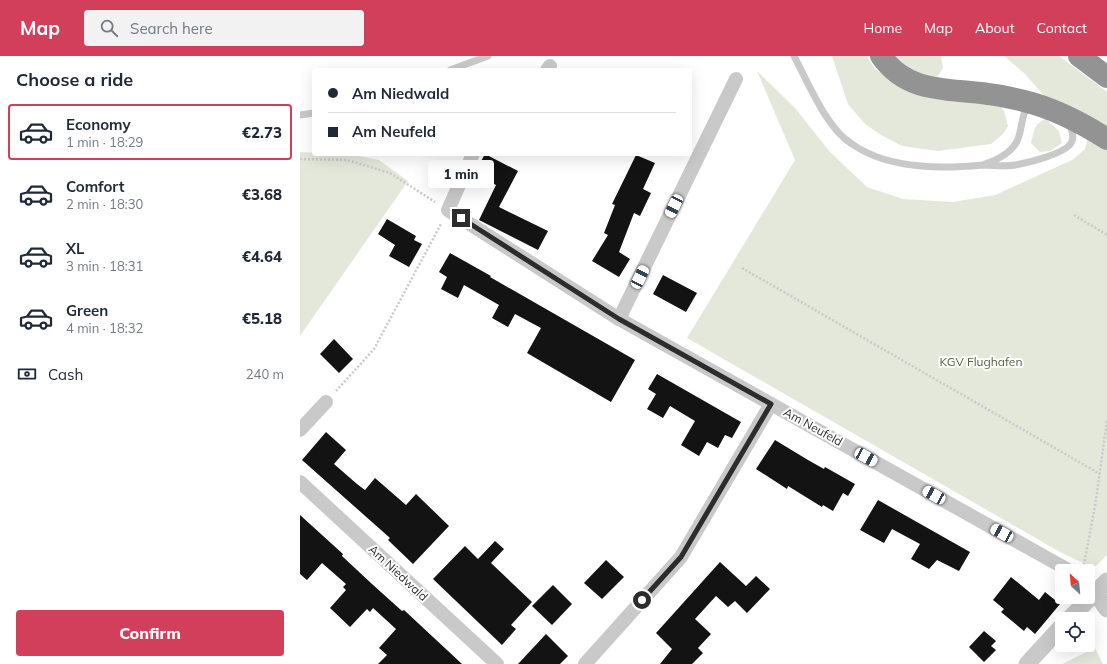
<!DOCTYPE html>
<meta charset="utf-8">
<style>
body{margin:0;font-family:Mulish,sans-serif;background:#f2f2f3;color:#1f2937;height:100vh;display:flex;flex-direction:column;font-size:15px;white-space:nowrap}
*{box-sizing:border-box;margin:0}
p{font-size:13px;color:#747a83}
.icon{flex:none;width:22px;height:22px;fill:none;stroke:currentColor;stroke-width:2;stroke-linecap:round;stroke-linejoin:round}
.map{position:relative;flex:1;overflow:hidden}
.panel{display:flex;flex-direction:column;background:#fff;width:300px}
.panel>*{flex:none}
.guide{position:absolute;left:12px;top:12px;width:380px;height:88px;border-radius:4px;box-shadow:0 4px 16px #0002;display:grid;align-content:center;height:88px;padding:0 16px;background:#fff}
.needle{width:26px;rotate:334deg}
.buttons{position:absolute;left:755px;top:508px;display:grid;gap:8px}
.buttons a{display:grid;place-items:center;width:40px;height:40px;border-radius:4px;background:#fff;box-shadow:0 4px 16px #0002;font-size:20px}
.end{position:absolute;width:18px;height:18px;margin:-9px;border:5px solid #2c2c2c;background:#fff;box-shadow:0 0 0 2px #fff}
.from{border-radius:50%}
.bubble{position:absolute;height:28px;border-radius:4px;background:#fff;box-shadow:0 4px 16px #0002;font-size:13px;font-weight:800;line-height:28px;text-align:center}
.car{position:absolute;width:12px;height:24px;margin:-12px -6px;border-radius:5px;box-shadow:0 0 3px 1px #0007;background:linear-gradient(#fff 24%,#345 0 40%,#fff 0 76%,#345 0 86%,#fff 0)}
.guide b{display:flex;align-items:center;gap:14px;height:38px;font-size:15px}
.guide b+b{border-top:1px solid #e0e1e3}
.guide i{width:10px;height:10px;background:#1f2937}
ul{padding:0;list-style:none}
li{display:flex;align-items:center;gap:12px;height:56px;margin:0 8px 6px;padding:0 8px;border:2px solid transparent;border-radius:4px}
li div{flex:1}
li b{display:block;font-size:15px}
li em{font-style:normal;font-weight:800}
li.active{border-color:#d23f5a}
li>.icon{width:36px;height:36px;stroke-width:1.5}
h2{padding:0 16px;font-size:18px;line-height:48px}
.pay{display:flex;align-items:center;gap:10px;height:44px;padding:0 16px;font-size:15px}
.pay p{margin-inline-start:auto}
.cta{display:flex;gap:8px;margin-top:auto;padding:8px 16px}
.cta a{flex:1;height:46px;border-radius:4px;background:#d23f5a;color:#fff;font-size:16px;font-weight:800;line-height:46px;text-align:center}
header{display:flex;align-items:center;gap:24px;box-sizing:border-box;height:56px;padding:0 20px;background:#d23f5a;color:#fff}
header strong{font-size:19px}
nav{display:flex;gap:22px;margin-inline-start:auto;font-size:14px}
.search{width:280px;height:36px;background:#f2f2f3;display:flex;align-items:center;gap:10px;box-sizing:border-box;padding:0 14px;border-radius:4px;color:#747a83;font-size:15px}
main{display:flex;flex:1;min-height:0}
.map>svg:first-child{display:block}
.green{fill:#e4e8db}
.building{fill:#131313}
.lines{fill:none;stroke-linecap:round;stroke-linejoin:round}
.path{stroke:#c9c9c9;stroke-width:2.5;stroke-dasharray:2 2;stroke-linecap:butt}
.service{stroke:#c9c9c9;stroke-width:7}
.minor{stroke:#c9c9c9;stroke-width:14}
.tertiary{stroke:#c9c9c9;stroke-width:17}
.motorway{stroke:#939393;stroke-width:22}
.route{stroke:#2c2c2c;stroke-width:5}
.labels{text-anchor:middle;stroke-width:4;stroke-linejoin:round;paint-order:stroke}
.park-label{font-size:12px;fill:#53633e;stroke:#fff}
.street-label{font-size:12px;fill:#2c2c2c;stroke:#fff}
</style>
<header>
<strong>Map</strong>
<div class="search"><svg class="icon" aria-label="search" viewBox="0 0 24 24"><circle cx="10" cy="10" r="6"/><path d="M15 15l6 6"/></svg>Search here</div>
<nav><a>Home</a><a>Map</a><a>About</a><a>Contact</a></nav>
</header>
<main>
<section class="panel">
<h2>Choose a ride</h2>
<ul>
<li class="active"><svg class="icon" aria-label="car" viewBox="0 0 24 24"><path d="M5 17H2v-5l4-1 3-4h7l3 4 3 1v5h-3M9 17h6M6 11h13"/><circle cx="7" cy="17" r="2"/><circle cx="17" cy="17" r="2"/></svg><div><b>Economy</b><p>1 min · 18:29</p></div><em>€2.73</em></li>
<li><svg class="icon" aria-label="car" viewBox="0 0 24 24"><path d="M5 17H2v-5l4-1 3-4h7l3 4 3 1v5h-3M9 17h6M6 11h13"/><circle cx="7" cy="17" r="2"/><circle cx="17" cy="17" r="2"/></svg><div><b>Comfort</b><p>2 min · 18:30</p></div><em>€3.68</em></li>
<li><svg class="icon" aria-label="car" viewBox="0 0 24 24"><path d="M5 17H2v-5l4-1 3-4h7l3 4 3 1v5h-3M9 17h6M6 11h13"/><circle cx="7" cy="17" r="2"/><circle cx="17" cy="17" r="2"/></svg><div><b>XL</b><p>3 min · 18:31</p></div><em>€4.64</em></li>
<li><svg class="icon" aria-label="car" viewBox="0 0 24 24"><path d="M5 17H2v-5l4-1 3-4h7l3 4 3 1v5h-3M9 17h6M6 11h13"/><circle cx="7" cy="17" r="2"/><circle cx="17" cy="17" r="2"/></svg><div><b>Green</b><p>4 min · 18:32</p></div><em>€5.18</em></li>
</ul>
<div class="pay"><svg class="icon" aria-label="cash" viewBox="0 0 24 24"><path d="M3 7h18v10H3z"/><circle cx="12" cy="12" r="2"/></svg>Cash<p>240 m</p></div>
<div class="cta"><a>Confirm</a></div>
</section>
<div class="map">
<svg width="807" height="608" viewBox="0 0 807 608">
<rect width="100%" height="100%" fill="#fff"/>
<g class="green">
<polygon points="532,0 567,0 575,13 599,30 698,47 704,55 708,70 703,78 691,88 638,95 602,90 581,79 565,68 548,48"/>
<polygon points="593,0 641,0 643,12 638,20 623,23"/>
<polygon points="704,0 759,0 807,36 807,72 747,43 725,18"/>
<polygon points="457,15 495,52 530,96 567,131 603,143 653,146 695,139 772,104 785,93 787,85 786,80 807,89 807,499 794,512 760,496 387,282 495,104"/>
<path d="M 746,63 L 759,75 L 762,87 L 750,95 L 740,96 L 731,87 C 734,76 734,67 746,63 Z"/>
<polygon points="0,96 48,98 79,104 108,125 0,280"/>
<polygon points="795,592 803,608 763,608 764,607"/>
</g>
<g class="building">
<polygon points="185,98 218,115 199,151 248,175 238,194 179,164 196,129 174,118"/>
<polygon points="336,99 355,107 343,133 351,137 340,160 334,157 319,196 330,203 319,221 292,205 308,179 304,177 315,149 312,148"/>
<polygon points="87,163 116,180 114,184 122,188 109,211 89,200 95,189 78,178"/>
<polygon points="150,197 191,220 190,221 335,304 311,346 227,297 241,272 215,258 208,271 192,262 199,249 164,229 158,242 141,233 147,221 139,216"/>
<polygon points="363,219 397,237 386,256 353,238"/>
<polygon points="34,283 53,303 39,317 20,298"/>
<polygon points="357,318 441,366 432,382 425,379 418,392 407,386 399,400 381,389 395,365 370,350 363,362 347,353 356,338 348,333"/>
<polygon points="26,376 46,394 34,408 57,428 65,434 75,422 106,449 116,438 149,470 113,508 88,484 90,482 2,404"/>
<polygon points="475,384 508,404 524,413 525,411 555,428 548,440 543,437 533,455 523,449 522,451 488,430 487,433 456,413"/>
<polygon points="578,444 670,496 659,515 637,504 629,513 611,503 620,488 592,473 584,487 560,474"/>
<polygon points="0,459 43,498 42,500 72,528 102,555 104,554 162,608 78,608 87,599 79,592 96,573 73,552 70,556 67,553 50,571 30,552 46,534 43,531 46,528 22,507 7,524 0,518"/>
<polygon points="195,485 204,493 191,507 232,546 211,569 216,573 202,589 133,523 165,490 178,503"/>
<polygon points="306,504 324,521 302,543 284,527"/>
<polygon points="420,506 446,530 456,520 470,533 447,557 435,545 428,551 416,540 395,563 411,578 398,592 403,597 392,608 360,608 372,593 356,577"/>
<polygon points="711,521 739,544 745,536 760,548 735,578 727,571 724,575 701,556 704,553 693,544"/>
<polygon points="253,529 272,548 252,569 232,550"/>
<polygon points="684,575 696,585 691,590 696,594 684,606 669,591"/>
<polygon points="246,578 268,600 260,608 218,608"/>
</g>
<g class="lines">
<g class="path">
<polyline points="0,103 47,104 90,117 135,146"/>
<polyline points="774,159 807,179"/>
<polyline points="442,212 800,418"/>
<polyline points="36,335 74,293 141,168"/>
<polyline points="784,509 796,444 807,364"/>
</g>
<g class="service">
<path d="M 494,0 C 508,26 526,72 552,88 C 572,102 597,108 621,110 C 641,112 662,111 682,109 C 693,109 704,111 715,109 C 727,107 769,97 772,85 C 774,80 771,72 769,68"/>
<polyline points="150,14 188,0"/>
<polyline points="0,59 14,57"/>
<path d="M 685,108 C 697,104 710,97 716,87 C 723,77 720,54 731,50"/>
</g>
<g class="minor">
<polyline points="247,14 250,10"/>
<polyline points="173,98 148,154 319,263 770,515"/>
<polyline points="319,263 436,23"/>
<polyline points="0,374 26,346"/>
<polyline points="0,426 197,608"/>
<polyline points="285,608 381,501 471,348"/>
</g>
<g class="tertiary">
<polyline points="795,536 807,553"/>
<polyline points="769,563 807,525"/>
<polyline points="727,608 762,570"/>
</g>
<g class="motorway">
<path d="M 581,0 C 608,38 647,32 688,38 C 700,39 712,42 724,45 C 753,52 782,67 807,83"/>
<polyline points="779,0 807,21"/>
</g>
</g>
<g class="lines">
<polyline class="route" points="161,162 319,263 471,348 381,501 342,544"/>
</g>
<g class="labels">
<g class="park-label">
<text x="681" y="310">KGV Flughafen</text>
</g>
<g class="street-label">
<text transform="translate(513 371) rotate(29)" y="4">Am Neufeld</text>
<text transform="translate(98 517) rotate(43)" y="4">Am Niedwald</text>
</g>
</g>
</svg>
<div class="buttons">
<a><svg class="needle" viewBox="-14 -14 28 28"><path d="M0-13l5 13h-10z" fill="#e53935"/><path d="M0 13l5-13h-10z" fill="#747a83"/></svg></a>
<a><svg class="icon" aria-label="locate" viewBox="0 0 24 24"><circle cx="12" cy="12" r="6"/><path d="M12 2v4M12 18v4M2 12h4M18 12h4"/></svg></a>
</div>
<i class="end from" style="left:342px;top:544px"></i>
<i class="end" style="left:161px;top:162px"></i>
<div class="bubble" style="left:128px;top:104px;width:66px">1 min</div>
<i class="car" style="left:374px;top:150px;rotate:206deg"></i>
<i class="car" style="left:340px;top:221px;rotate:26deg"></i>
<i class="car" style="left:566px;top:401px;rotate:119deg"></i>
<i class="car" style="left:634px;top:439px;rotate:299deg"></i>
<i class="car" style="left:702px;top:477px;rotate:299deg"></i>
<div class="guide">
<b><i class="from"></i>Am Niedwald</b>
<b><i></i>Am Neufeld</b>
</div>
</div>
</main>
